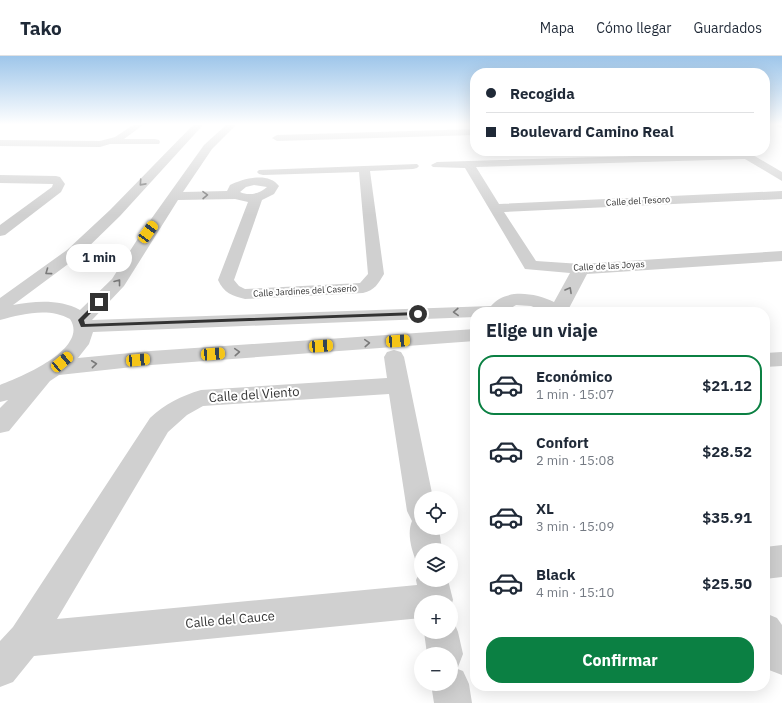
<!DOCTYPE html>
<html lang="es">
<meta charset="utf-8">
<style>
body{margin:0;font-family:"IBM Plex Sans",sans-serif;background:#f2f2f3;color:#1f2937;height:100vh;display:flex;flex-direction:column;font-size:15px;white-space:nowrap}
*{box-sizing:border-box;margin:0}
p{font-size:13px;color:#747a83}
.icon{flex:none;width:22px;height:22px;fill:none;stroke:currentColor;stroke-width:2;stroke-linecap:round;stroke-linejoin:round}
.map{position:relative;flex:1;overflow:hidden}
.side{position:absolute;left:470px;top:251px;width:300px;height:384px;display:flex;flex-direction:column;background:#fff;border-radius:16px;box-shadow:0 4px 16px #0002}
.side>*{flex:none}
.top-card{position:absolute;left:470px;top:12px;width:300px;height:88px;border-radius:16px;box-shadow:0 4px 16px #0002;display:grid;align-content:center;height:88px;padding:0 16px;background:#fff}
.buttons{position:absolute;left:414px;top:435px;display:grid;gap:8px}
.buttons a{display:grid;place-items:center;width:44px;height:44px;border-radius:50%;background:#fff;box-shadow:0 4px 16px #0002;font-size:20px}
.end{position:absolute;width:18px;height:18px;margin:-9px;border:5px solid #333;background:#fff;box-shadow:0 0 0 2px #fff}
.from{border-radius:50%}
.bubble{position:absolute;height:28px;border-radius:14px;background:#fff;box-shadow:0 4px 16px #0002;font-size:13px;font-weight:700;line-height:28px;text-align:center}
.car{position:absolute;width:12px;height:24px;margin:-12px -6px;border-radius:5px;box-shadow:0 0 3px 1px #0007;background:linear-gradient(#f5c518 24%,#345 0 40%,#f5c518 0 76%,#345 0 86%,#f5c518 0)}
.top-card b{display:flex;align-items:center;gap:14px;height:38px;font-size:15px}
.top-card b+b{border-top:1px solid #e0e1e3}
.top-card i{width:10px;height:10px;background:#1f2937}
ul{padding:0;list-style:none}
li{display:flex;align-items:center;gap:12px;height:60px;margin:0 8px 6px;padding:0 8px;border:2px solid transparent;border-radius:16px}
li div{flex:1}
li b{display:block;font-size:15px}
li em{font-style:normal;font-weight:700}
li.current{border-color:#0b8043}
li>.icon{width:36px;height:36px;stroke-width:1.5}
h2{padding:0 16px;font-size:18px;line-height:48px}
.cta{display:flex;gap:8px;margin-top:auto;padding:8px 16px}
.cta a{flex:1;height:46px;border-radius:16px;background:#0b8043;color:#fff;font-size:16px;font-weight:700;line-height:46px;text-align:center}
header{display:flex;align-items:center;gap:24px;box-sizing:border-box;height:56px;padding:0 20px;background:#fff;border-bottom:1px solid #e0e1e3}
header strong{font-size:19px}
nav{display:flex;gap:22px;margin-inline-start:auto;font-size:14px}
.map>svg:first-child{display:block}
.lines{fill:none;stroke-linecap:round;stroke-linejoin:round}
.minor{fill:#d0d0d0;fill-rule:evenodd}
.oneway{stroke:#7a7a7a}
.route{fill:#333}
.labels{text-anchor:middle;stroke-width:4;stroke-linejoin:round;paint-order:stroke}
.far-street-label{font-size:9px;fill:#333;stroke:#fff}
.near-street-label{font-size:13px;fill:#333;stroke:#fff}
</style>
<header>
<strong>Tako</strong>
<nav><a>Mapa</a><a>Cómo llegar</a><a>Guardados</a></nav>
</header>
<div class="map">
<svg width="782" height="647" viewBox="0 0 782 647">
<rect width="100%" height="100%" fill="#fff"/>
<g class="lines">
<g class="minor">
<polygon points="133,69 143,69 124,83 155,83 159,84 160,86 159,88 110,88 100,91 0,90 0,84 100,85 115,81"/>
<path d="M 193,69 L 203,69 L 120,160 L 79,200 L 13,249 C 35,245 60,243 80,254 L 112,223 L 144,173 L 204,89 L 226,69 L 236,69 L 212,93 L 183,136 L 227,135 L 230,129 C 243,123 268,115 279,130 L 274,138 L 262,144 L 234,224 L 239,230 L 245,233 L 360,227 L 368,218 L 359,116 L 263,119 L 259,118 L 257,116 L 259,114 L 417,108 L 419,110 L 417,112 L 413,113 L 370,115 L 384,218 C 378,228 375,234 363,237 L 245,243 C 232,240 224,237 218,224 L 248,146 L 235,143 L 178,144 L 124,230 L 92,264 L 491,250 C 506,232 535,237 554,246 L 570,217 L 525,213 L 465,112 L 433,111 L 431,109 L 437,106 L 735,97 L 734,95 L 746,95 L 782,116 L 782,125 L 745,103 L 476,111 L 499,148 L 782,135 L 782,143 L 504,156 L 536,205 L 581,208 L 782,195 L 782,205 L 587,218 L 567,256 L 545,256 L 531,250 L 516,249 L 505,256 L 475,256 L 475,261 L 93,276 L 89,288 L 78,302 L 151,295 L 475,273 L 475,285 L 151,309 L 59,319 L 50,325 L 9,375 L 0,377 L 0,352 L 8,344 L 0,346 L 0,329 C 19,322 90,293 70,263 C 49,251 22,258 0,264 L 0,242 L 67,194 L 110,154 ZM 254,129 L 267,131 C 260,138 248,140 240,136 L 246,131 Z"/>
<polygon points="776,69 782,69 782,72 778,71"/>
<polygon points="475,73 475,79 277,85 272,82 277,79"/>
<polygon points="0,119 56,120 60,121 65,128 61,136 5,179 0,180 0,169 52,131 53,128 0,127"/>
<path d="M 394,294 L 401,296 L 404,301 L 433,442 L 421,442 L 421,472 L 439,472 L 442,494 L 421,494 L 421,507 L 416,505 C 411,492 407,477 412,465 L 407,455 L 389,338 L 203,350 L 187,359 L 168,376 L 57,563 L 417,529 L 416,524 L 421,513 L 421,524 L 448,524 L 453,544 L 451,550 L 451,546 L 421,546 L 421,562 L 34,600 L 13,626 L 0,631 L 0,585 L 13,571 L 150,362 C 165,348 181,340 201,334 L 387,322 L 384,301 L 387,296 Z"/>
<polygon points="782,296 782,310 765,311 765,297"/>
<polygon points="782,489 782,521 765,523 765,491"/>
<polygon points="765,557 777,562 782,569 782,619 769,614 765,607"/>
<polygon points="451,563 453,564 458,576 463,598 458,611 455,612 463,615 469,628 472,647 434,647 431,628 451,628 451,598 427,598 424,576 451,576"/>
</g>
</g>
<defs><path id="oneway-chevron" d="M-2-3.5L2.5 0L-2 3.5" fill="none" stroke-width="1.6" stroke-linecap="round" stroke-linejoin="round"/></defs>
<g class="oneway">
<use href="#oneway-chevron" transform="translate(142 127) rotate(132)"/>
<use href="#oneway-chevron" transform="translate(205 139) rotate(-1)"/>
<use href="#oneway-chevron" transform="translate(48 216) rotate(144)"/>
<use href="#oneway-chevron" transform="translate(118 226) rotate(-52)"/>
<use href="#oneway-chevron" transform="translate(569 234) rotate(-61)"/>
<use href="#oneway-chevron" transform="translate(456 256) rotate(178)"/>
<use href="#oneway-chevron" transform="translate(367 287) rotate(-4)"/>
<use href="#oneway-chevron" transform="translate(237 296) rotate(-4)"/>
<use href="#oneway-chevron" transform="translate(94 308) rotate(-6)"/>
</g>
<linearGradient id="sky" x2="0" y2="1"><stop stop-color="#9ec6ea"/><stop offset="0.43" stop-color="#fff"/><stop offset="1" stop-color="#fff" stop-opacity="0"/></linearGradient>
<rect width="782" height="159" fill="url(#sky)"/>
<polygon class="route" points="97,245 102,246 84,264 85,268 418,256 420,258 418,259 81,271 78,264"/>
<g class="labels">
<g class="far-street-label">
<text transform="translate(638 145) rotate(-3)" y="3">Calle del Tesoro</text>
<text transform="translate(609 210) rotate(-3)" y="3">Calle de las Joyas</text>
<text transform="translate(305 235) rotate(-3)" y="3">Calle Jardines del Caserío</text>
</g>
<g class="near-street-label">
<text transform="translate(254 338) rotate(-4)" y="5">Calle del Viento</text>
<text transform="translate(230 563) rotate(-5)" y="5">Calle del Cauce</text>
</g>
</g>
</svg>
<div class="buttons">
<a><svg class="icon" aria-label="locate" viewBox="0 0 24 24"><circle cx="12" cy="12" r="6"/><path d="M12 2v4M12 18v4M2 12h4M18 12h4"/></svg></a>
<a><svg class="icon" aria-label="layers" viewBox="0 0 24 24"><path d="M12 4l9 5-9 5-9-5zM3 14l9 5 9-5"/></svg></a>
<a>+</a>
<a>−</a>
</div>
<i class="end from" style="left:418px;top:258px"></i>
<i class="end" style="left:99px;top:246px"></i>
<div class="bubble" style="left:66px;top:188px;width:66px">1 min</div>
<i class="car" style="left:148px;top:176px;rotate:36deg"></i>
<i class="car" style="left:398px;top:285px;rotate:86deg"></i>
<i class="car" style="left:321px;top:290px;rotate:86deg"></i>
<i class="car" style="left:213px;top:298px;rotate:86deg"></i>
<i class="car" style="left:138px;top:304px;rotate:85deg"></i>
<i class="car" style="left:62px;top:306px;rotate:50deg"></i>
<div class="top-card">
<b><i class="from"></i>Recogida</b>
<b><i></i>Boulevard Camino Real</b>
</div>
<section class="side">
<h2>Elige un viaje</h2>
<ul>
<li class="current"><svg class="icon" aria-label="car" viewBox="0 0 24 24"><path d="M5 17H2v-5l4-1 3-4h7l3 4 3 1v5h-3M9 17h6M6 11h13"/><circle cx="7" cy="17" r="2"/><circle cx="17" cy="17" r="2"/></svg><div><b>Económico</b><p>1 min · 15:07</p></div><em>$21.12</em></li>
<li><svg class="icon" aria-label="car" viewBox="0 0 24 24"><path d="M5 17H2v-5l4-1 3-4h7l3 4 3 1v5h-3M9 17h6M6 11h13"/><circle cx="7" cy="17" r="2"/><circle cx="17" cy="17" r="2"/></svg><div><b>Confort</b><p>2 min · 15:08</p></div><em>$28.52</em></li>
<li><svg class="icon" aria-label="car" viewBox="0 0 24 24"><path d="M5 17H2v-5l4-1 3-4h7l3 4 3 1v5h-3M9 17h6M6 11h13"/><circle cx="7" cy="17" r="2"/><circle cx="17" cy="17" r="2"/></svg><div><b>XL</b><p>3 min · 15:09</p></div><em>$35.91</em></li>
<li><svg class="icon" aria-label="car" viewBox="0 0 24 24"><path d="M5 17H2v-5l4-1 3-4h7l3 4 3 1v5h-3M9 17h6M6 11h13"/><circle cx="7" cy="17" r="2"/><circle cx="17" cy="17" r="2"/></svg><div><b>Black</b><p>4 min · 15:10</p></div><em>$25.50</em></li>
</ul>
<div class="cta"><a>Confirmar</a></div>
</section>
</div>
